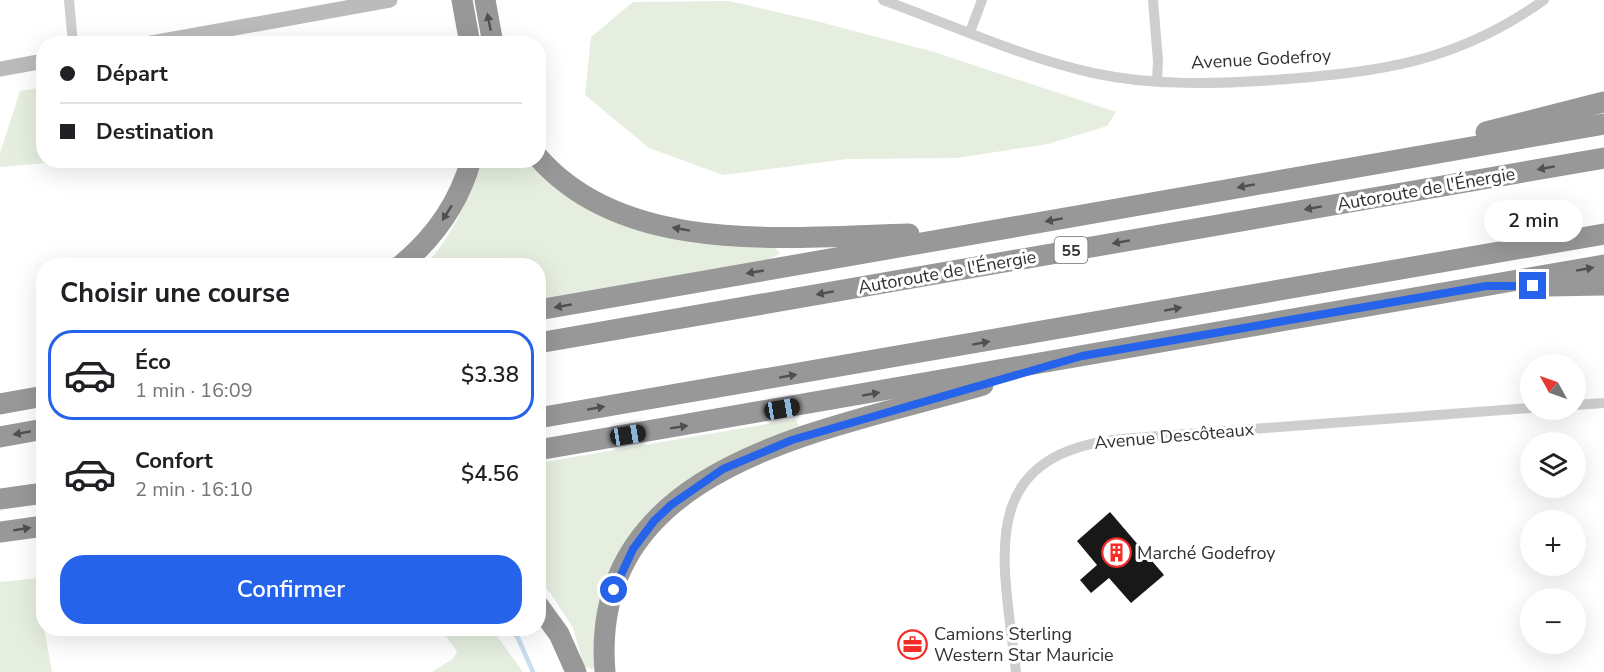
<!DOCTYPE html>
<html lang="fr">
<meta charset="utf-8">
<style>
body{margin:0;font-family:"Nunito Sans",sans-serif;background:#f2f2f2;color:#202124;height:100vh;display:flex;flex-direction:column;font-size:22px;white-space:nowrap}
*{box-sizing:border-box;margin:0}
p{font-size:20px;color:#757577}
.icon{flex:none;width:33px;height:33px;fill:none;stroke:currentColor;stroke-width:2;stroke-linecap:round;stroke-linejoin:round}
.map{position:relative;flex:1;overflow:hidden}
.drawer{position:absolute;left:36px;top:258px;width:510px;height:378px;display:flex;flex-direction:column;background:#fff;border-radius:24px;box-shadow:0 6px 24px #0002}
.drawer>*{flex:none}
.top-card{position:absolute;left:36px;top:36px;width:510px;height:132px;border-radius:24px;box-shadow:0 6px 24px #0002;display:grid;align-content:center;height:132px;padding:0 24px;background:#fff}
.needle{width:39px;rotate:310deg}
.tools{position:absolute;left:1520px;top:354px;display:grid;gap:12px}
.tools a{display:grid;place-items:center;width:66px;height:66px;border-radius:50%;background:#fff;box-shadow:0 6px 24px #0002;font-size:30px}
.end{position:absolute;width:27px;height:27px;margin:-14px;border:8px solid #2563eb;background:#fff;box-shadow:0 0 0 3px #fff}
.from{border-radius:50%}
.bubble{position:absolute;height:42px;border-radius:21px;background:#fff;box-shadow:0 6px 24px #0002;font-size:20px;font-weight:600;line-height:42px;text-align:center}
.car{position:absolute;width:18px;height:36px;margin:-18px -9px;border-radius:8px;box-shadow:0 0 4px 2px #0007;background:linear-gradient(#222 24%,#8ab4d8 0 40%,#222 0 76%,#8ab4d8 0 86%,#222 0)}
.top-card b{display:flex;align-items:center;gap:21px;height:57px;font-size:22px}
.top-card b+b{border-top:2px solid #e0e0e0}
.top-card i{width:15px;height:15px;background:#202124}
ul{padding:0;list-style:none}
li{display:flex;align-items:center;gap:18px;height:90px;margin:0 12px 9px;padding:0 12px;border:3px solid transparent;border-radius:24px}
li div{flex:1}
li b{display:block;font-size:22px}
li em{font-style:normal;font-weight:600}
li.active{border-color:#2563eb}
li>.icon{width:54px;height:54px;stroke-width:1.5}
h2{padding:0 24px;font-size:27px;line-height:72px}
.cta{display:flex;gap:12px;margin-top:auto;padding:12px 24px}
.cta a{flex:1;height:69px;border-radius:24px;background:#2563eb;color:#fff;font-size:24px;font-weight:600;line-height:69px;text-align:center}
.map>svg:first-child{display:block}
.green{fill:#e6efdf}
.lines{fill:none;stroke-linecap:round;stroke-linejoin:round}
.stream{stroke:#cadef0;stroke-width:4.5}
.building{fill:#181818}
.street{stroke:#cecece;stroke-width:10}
.secondary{stroke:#bbb;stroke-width:15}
.highway{stroke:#989898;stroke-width:21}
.oneway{fill:#505050}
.route{stroke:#2563eb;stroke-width:8}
.labels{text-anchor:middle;stroke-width:6;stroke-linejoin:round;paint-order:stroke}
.shield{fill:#fff;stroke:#6f6f6f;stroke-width:1.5}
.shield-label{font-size:16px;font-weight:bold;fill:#313131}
.street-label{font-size:18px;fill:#313131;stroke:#fff}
.poi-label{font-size:18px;fill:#313131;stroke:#fff;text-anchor:start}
</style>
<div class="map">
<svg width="1604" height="672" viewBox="0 0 1604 672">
<rect width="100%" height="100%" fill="#fff"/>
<g class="green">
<polygon points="729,1 820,22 934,52 1116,112 1107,126 1048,144 957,158 847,159 723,175 649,148 585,95 591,37 633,2"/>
<polygon points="43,87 44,160 66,161 0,167 0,153 20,91"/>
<path d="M 481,160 L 527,161 L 557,190 L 592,212 L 627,226 L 775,247 L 780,254 L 767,260 L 539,300 L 538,266 L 425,266 C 452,236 469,199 481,160 Z"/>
<polygon points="796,419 799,426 748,447 694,476 668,495 641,526 596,667 592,669 584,666 573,628 551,594 539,581 539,463"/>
<polygon points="38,578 44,628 52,672 0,672 0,582"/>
<polygon points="444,629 492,629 523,672 432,672 454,658 457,651 444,634"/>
</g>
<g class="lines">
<polyline class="stream" points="509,628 518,638 533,672"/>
</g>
<polygon class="building" points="1110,512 1164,575 1131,603 1109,578 1091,593 1080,580 1097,565 1077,541"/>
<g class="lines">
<g class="street">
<polyline points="69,0 73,44"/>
<path d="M 883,0 C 952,25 1021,57 1093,73 C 1153,86 1214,84 1274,80 C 1379,72 1456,63 1544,0"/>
<polyline points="1153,0 1158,61 1157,81"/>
<polyline points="970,32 982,0"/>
<polyline points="1575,405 1604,403"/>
<path d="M 1016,672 C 1004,562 972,455 1121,439 L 1530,408"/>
</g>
<g class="secondary">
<polyline points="146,44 390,0"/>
<polyline points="0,69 44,61"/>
</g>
<g class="highway">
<polyline points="462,0 470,44"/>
<polyline points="485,0 493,44"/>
<polyline points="1486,132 1604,102"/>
<path d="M 538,157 C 625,257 790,237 909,234"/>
<path d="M 400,266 C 434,238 459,203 471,160"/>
<polyline points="1547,286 1604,285"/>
<polyline points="538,310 1604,124"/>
<polyline points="538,343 1604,158"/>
<polyline points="0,404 44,396"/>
<polyline points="538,418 1604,234"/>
<polyline points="0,437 44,429"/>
<polyline points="538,450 1604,265"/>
<polyline points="0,499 44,493"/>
<polyline points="0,532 44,526"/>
<polyline points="538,605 559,634 576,672"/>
<path d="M 605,672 C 587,461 833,430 983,385"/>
</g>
</g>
<defs><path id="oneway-solid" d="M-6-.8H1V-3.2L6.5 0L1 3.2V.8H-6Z" transform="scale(1.5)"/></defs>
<g class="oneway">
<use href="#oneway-solid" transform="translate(489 22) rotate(-101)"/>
<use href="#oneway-solid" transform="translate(1546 168) rotate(170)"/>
<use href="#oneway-solid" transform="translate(1246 186) rotate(170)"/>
<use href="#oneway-solid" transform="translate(1313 208) rotate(170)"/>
<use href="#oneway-solid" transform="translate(447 213) rotate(122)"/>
<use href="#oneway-solid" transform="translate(1054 220) rotate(170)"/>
<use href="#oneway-solid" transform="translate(681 229) rotate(-170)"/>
<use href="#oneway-solid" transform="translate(1121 242) rotate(170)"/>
<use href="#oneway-solid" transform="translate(1585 269) rotate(-10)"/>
<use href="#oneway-solid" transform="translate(755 272) rotate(170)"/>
<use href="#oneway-solid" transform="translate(825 293) rotate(170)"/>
<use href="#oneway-solid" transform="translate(563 306) rotate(170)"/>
<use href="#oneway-solid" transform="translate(1173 309) rotate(-10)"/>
<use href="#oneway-solid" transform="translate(981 343) rotate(-10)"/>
<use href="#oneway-solid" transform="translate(788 376) rotate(-10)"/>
<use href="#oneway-solid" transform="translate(871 394) rotate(-10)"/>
<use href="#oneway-solid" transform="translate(596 408) rotate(-10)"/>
<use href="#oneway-solid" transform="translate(679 427) rotate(-9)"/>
<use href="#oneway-solid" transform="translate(22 433) rotate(170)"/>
<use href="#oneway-solid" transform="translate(22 529) rotate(-9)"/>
</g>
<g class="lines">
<polyline class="route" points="614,590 633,549 654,521 671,505 723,469 792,440 1082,356 1486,286 1533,286"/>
</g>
<defs>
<symbol id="building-ring" viewBox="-11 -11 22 22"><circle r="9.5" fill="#fff" stroke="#f52c27" stroke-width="1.5"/><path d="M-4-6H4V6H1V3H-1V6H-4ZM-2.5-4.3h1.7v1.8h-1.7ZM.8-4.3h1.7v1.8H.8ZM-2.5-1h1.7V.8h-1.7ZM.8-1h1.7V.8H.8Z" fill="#f52c27"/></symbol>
<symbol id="office-ring" viewBox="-11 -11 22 22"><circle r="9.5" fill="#fff" stroke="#f52c27" stroke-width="1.5"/><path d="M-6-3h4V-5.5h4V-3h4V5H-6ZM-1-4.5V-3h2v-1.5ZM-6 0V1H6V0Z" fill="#f52c27"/></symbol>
</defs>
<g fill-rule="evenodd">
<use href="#building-ring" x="1100" y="536" width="33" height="33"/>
<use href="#office-ring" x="896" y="628" width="33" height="33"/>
</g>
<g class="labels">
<rect class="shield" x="1054.5" y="237" width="33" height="26" rx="4.5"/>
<g class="shield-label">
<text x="1071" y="256">55</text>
</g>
<g class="street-label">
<text transform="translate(1261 59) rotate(-3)" y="6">Avenue Godefroy</text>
<text transform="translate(1426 189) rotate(-10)" y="6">Autoroute de l'Énergie</text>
<text transform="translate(947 272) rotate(-10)" y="6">Autoroute de l'Énergie</text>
<text transform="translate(1174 436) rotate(-5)" y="6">Avenue Descôteaux</text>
</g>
<g class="poi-label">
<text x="1137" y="559">Marché Godefroy</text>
<text x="934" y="640">Camions Sterling<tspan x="934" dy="21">Western Star Mauricie</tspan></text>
</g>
</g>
</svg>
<div class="tools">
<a><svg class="needle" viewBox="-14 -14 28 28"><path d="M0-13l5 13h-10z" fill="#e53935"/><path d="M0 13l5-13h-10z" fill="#757577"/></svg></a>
<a><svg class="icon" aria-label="layers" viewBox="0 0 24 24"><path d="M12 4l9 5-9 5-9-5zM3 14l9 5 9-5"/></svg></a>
<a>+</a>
<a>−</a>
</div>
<i class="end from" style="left:614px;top:590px"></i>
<i class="end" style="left:1533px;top:286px"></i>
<div class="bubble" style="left:1484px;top:200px;width:99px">2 min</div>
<i class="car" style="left:782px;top:409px;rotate:80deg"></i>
<i class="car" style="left:628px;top:435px;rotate:81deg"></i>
<div class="top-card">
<b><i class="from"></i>Départ</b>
<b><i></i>Destination</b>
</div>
<section class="drawer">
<h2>Choisir une course</h2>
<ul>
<li class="active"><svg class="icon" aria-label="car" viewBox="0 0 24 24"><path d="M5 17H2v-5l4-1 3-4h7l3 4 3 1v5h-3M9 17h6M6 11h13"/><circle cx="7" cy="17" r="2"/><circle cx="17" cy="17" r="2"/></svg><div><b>Éco</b><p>1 min · 16:09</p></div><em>$3.38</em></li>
<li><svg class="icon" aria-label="car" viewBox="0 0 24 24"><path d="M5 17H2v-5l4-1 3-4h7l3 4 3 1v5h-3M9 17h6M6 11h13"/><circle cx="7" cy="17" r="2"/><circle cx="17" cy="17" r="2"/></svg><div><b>Confort</b><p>2 min · 16:10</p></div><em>$4.56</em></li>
</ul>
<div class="cta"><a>Confirmer</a></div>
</section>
</div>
